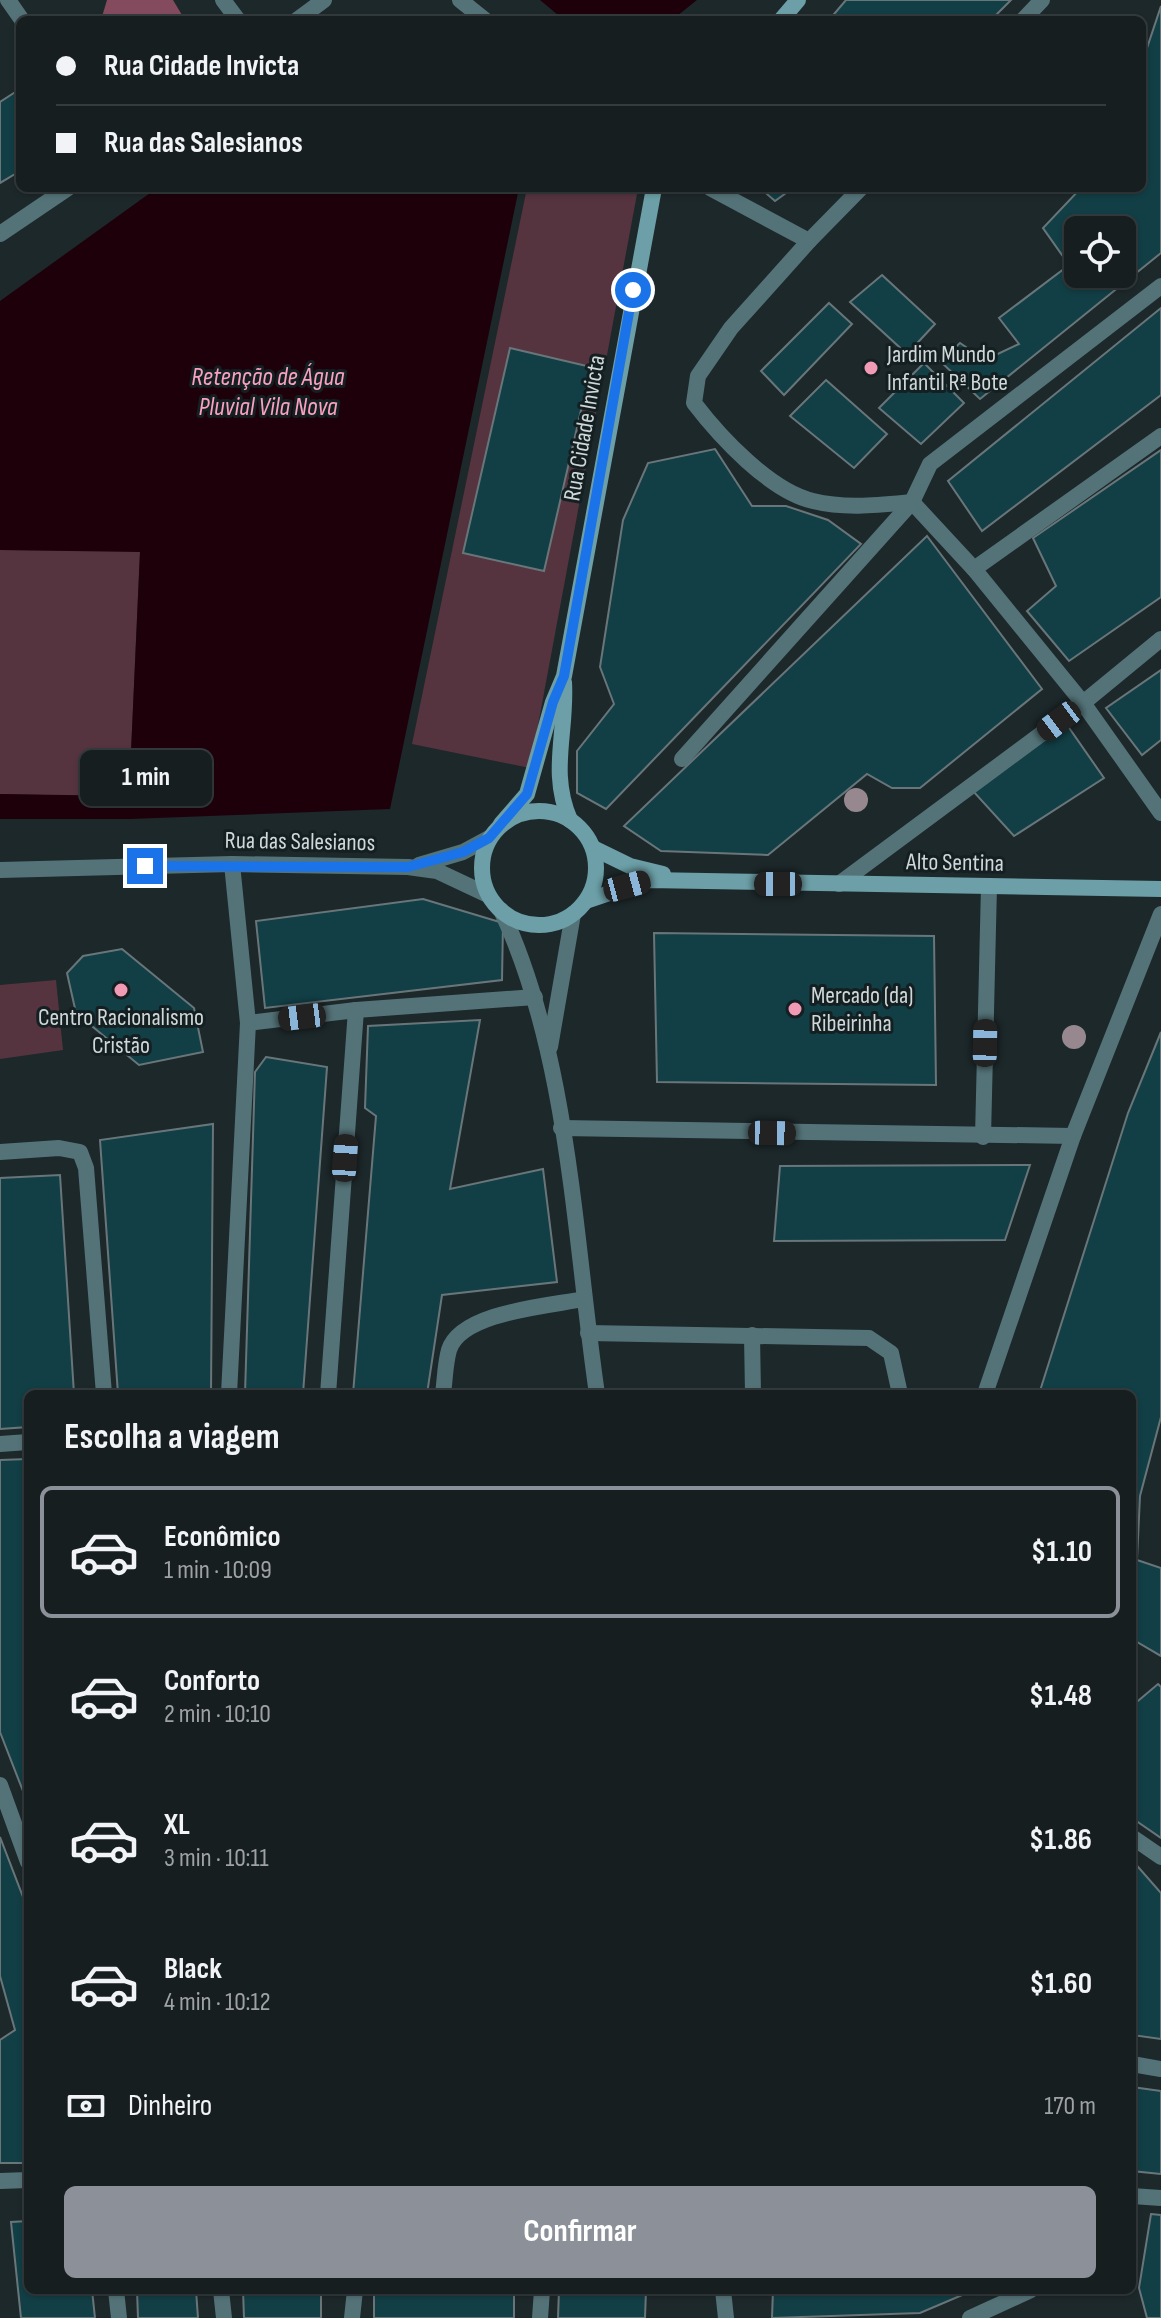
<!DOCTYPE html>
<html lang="pt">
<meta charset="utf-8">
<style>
body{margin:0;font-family:"Sofia Sans Condensed",sans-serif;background:#1f2729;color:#f1f3f6;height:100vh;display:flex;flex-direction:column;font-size:30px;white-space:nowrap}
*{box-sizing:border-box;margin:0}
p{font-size:26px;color:#9ea2a5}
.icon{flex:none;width:44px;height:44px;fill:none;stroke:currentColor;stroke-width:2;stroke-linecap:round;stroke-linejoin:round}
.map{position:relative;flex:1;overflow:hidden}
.details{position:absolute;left:24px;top:1390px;width:1112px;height:904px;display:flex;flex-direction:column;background:#161e20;border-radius:12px;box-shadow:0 2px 6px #0004,0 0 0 2px #353c3e}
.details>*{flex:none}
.banner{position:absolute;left:16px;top:16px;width:1130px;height:176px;border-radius:12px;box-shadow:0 2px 6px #0004,0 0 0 2px #353c3e;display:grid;align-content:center;height:176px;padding:0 40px;background:#161e20}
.fabs{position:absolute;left:1064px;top:216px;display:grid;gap:16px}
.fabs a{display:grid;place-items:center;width:72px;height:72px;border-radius:12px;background:#161e20;box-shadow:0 2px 6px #0004,0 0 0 2px #353c3e;font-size:40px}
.end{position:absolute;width:36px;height:36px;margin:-18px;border:10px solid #1a73e8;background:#fff;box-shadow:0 0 0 4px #fff}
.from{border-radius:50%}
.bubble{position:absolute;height:56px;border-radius:12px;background:#161e20;box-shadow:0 2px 6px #0004,0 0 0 2px #353c3e;font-size:26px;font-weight:700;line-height:56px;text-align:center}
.car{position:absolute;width:24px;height:48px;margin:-24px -12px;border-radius:10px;box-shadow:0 0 6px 2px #0007;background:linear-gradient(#222 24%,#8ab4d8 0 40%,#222 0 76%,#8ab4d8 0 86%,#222 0)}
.banner b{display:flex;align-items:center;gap:28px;height:76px;font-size:30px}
.banner b+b{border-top:2px solid #353c3e}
.banner i{width:20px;height:20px;background:#f1f3f6}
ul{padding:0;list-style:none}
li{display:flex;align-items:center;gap:24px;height:132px;margin:0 16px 12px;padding:0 24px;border:4px solid transparent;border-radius:12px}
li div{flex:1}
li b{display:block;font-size:30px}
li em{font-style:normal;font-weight:700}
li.current{border-color:#8c9099}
li>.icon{width:72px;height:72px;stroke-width:1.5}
h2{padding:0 40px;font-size:36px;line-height:96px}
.pay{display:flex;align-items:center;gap:20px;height:88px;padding:0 40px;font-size:30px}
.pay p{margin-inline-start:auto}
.action{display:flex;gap:16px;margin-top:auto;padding:16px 40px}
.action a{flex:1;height:92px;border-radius:12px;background:#8c9099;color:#fff;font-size:32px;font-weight:700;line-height:92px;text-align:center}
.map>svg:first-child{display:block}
.green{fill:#55343f}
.forest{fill:#844b5f}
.water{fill:#1e000b}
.building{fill:#123e45;stroke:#697679;stroke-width:2;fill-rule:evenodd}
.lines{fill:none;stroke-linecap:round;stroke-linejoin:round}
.service{stroke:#547378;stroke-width:16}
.minor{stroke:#547378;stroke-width:16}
.tertiary{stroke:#547378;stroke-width:16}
.secondary{stroke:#6c9fa7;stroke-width:16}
.tree{fill:#97888f}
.route{stroke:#1a73e8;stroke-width:10}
.poi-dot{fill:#f09ab6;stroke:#141f21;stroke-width:3}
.labels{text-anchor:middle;stroke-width:6;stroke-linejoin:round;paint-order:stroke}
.poi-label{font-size:24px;fill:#d0d7d9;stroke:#141f21;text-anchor:start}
.street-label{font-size:24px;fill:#d0d7d9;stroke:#141f21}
.water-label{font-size:26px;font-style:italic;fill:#faa1bf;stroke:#141f21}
</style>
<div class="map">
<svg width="1161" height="2318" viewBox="0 0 1161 2318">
<rect width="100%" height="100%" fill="#1d282a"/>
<g class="green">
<polygon points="527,188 631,188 637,194 530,768 412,744"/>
<polygon points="0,550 140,551 129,797 0,794"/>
<polygon points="56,980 63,1050 0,1059 0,985"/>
</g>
<polygon class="forest" points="107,0 173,0 185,20 101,20"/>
<g class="water">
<polygon points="540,0 697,0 672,20 564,20"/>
<polygon points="157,188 519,188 390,809 130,819 0,819 0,794 129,796 140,552 0,550 0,301"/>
</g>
<g class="building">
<polygon points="846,0 1011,0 991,20 829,20"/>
<path d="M 1161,6 L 1161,253 L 980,399 L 940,361 L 960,343 L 985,360 L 1019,344 L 999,318 L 1069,265 L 1043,228 L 1081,188 L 1142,188 L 1142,63 ZM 1078,230 L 1122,230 L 1122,274 L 1078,274 Z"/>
<polygon points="20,89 20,171 0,183 0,102"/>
<polygon points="760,188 793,188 775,201"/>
<polygon points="882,275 935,324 907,354 850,302"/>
<polygon points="829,303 852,324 784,395 761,371"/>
<polygon points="1161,308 1161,395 982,531 948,481"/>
<polygon points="510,348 591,367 544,571 463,553"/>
<polygon points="924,363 964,403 921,444 879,408"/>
<polygon points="826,380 887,434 854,468 790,416"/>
<polygon points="715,449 752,506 786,506 828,520 861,544 606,809 577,793 577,751 614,704 600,667 623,520 648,463"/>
<polygon points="1161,450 1161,597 1069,661 1027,611 1056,586 1033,538"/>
<polygon points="927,536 1042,689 920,788 892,788 867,774 768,855 661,851 624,826"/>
<polygon points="1161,670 1161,740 1142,755 1106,708"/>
<polygon points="1065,722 1104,778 1014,836 972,790"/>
<polygon points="423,899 503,923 502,980 265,1008 256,921"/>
<polygon points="654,933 934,936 936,1085 657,1082"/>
<polygon points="122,949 194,1008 203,1052 139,1065 76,1013 67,973 83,956"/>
<polygon points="480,1020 450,1189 543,1169 557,1282 442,1295 427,1394 353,1394 376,1116 365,1108 368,1026"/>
<polygon points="1161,1032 1161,1417 1140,1496 1137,1560 1161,1568 1161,1656 1132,1639 1132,1394 1039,1394 1128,1113"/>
<polygon points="266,1057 327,1067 303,1394 245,1394 255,1072"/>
<polygon points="213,1124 211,1394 118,1394 100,1140"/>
<polygon points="1030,1165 1005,1240 774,1241 780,1166"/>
<polygon points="60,1175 74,1394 28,1394 28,1427 0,1429 0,1178"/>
<polygon points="28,1459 28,1804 0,1732 0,1460"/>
<polygon points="1158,1684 1161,1687 1161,1838 1132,1818 1132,1706"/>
<polygon points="0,1837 28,1910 28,2163 0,2163 0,2040 15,2030 0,1976"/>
<polygon points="1132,1860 1161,1893 1161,2039 1132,2035"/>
<polygon points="1132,2087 1161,2091 1161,2174 1132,2171"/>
<polygon points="1151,2214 1161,2215 1161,2318 1147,2318 1139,2288"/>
<polygon points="28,2221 28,2290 92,2290 95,2318 21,2318 11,2222"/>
<polygon points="137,2290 196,2290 198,2318 138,2318"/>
<polygon points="243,2290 321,2290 321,2318 244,2318"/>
<rect x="374" y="2290" width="140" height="28"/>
<polygon points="559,2290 646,2290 645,2318 558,2318"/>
<polygon points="773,2290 974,2290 920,2313 772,2318"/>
</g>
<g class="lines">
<g class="service">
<polyline points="223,0 238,20"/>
<polyline points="983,1137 989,886"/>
<polyline points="588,1333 869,1338 891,1353 900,1394"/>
<polyline points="752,1335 753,1394"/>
<polyline points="221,2290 224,2318"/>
<polyline points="352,2318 355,2290"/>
</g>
<g class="minor">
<polyline points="8,0 22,20"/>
<polyline points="460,0 485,20"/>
<polyline points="297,20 324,0"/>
<polyline points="1023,20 1042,0"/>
<polyline points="710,188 809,241 861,188"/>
<polyline points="0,234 68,188"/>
<path d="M 809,241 L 731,328 L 698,376 L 694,403 C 720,437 770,491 813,501 C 845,509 879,505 912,502 L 930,464 L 1161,286"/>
<polyline points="974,569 1161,436"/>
<polyline points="1161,639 1083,703 1161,813"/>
<polyline points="682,759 912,502 974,569 1083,703 839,884"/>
<polyline points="419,865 463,852 489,838"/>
<polyline points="0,870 232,864 408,867 437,871 488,895"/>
<polyline points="356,1010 535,997"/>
<polyline points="248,1023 356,1010 328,1394"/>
<polyline points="561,1128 1073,1136"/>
<polyline points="0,1152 59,1148 80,1152 86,1168 104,1394"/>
<polyline points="229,1394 248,1023 232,864"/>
<path d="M 443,1394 C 445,1380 445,1364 449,1350 C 461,1312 549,1306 584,1299"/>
<polyline points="985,1394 1073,1136 1161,914"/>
<polyline points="0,1444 28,1442"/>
<polyline points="0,1785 28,1862"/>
<polyline points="1132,1837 1161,1857"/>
<polyline points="1132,2064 1161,2069"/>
<polyline points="0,2181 28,2180"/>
<polyline points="1132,2196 1161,2198"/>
<polyline points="116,2290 119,2318"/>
<polyline points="540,2318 542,2290"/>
<polyline points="970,2318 1031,2290"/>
</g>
<g class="tertiary">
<path d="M 501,910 C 569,1055 574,1236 597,1394"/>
<polyline points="550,1047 573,914"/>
<polyline points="723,2290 726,2318"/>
</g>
<g class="secondary">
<polyline points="781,20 798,0"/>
<path d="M 564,682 C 567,733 549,772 570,820"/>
<circle cx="539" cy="868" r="57"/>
<polyline points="501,824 527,794 553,702 564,676 654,188"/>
<polyline points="593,848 630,866 663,874"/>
<polyline points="586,901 648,880 1161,889"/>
</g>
</g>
<g class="tree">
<circle cx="856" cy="800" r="12"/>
<circle cx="1074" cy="1037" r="12"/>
</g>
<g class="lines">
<polyline class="route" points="145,866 408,867 463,852 489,838 527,794 553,702 564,676 633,290"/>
</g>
<g class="poi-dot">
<circle cx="871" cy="368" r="8"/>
<circle cx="121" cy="990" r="8"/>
<circle cx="795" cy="1009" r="8"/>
</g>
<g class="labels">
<g class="poi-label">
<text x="887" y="362">Jardim Mundo<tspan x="887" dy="28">Infantil Rª Bote</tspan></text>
<text x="811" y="1003">Mercado (da)<tspan x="811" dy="28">Ribeirinha</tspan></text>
<text x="121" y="1025" text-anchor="middle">Centro Racionalismo<tspan x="121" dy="28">Cristão</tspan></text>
</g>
<g class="street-label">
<text transform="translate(584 428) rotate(-80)" y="8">Rua Cidade Invicta</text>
<text transform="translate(300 841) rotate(1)" y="8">Rua das Salesianos</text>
<text transform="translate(955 862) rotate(1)" y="8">Alto Sentina</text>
</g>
<g class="water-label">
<text x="268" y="385">Retenção de Água<tspan x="268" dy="30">Pluvial Vila Nova</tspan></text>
</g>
</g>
</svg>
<div class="fabs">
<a><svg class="icon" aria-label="locate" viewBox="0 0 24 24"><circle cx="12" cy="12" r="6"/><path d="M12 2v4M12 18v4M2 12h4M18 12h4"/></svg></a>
</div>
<i class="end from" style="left:633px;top:290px"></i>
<i class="end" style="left:145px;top:866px"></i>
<div class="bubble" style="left:80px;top:750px;width:132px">1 min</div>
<i class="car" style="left:1059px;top:721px;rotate:233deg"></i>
<i class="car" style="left:778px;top:884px;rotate:270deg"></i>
<i class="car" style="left:627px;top:886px;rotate:75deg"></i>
<i class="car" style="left:302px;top:1017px;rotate:263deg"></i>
<i class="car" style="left:985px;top:1043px;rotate:1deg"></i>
<i class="car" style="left:772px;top:1133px;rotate:91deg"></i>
<i class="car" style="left:345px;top:1158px;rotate:4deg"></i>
<div class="banner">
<b><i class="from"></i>Rua Cidade Invicta</b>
<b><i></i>Rua das Salesianos</b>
</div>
<section class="details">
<h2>Escolha a viagem</h2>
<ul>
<li class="current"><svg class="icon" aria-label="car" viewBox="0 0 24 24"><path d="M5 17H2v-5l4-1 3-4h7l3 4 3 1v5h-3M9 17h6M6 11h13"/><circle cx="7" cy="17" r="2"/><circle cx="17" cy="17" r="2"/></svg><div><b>Econômico</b><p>1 min · 10:09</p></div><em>$1.10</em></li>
<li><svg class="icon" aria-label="car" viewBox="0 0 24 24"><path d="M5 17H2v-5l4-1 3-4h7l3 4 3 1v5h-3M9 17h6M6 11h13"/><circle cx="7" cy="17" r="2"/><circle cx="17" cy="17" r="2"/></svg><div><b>Conforto</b><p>2 min · 10:10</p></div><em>$1.48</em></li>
<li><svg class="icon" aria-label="car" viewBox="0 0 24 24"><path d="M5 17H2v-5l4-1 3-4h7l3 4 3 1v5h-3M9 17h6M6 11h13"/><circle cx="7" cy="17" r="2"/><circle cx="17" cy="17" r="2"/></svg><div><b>XL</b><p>3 min · 10:11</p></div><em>$1.86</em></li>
<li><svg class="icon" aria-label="car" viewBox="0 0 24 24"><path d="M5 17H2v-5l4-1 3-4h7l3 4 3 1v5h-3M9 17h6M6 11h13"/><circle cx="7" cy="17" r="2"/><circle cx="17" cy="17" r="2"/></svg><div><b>Black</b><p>4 min · 10:12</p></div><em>$1.60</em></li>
</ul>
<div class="pay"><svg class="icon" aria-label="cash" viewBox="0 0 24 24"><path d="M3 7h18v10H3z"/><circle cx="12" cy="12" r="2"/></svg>Dinheiro<p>170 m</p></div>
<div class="action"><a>Confirmar</a></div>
</section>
</div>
